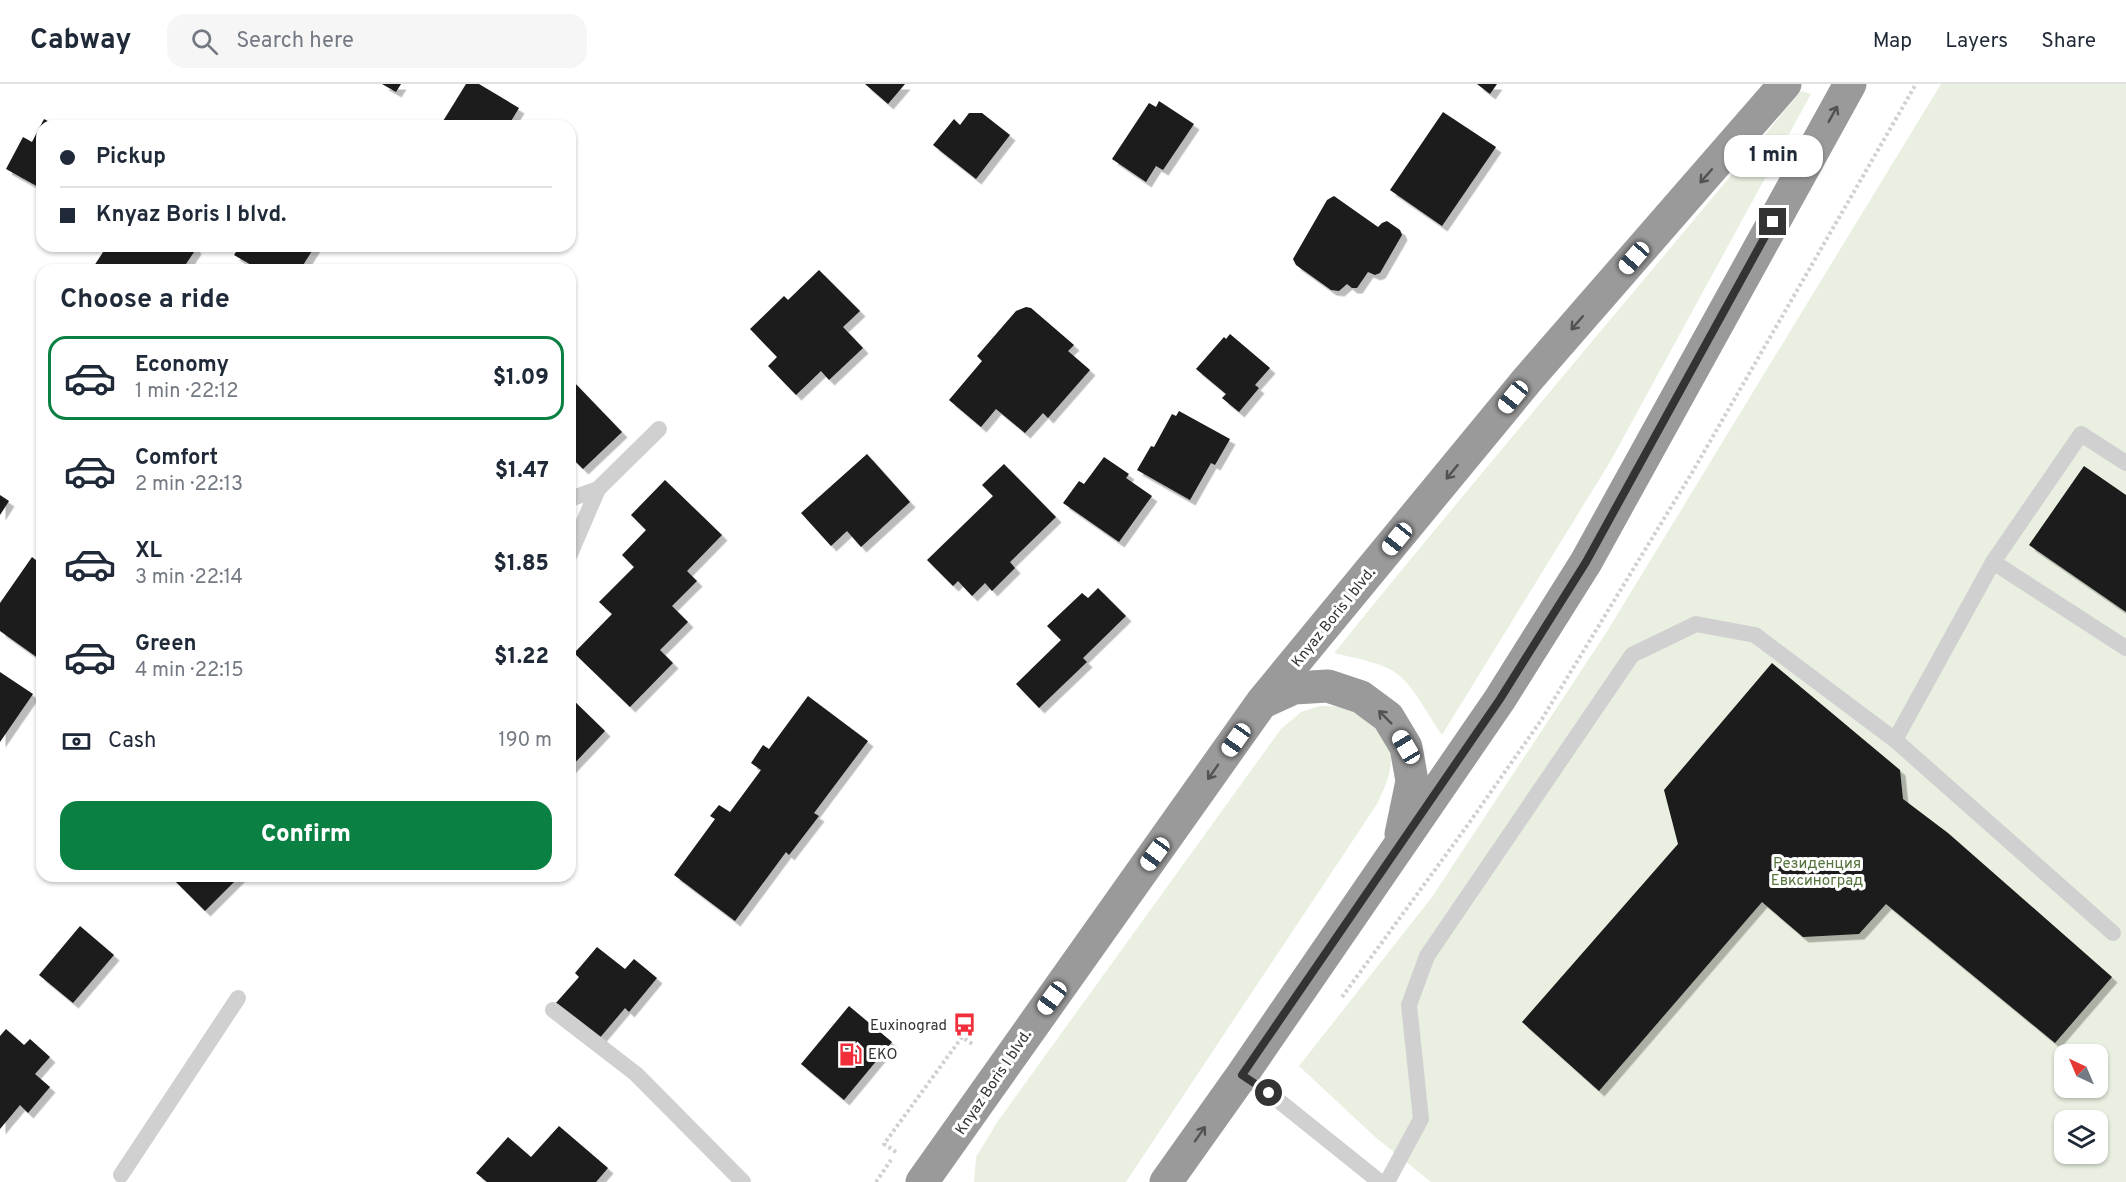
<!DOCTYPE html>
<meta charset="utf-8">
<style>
body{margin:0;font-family:Overpass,sans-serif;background:#f6f6f7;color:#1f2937;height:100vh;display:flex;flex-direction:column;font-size:22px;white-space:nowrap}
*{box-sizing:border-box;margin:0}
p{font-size:20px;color:#747a83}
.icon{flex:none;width:33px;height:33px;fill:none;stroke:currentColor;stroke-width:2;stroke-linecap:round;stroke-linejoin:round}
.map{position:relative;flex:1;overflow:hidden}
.drawer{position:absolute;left:36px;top:180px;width:540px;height:618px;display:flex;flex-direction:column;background:#fff;border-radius:18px;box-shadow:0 2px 4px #0004}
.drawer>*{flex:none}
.top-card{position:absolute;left:36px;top:36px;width:540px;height:132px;border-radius:18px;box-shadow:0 2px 4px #0004;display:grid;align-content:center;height:132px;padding:0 24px;background:#fff}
.needle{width:39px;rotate:316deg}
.buttons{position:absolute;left:2054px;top:960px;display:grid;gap:12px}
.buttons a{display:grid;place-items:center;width:54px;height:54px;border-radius:12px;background:#fff;box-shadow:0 2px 4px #0004;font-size:30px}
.end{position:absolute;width:27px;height:27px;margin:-14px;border:8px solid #333;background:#fff;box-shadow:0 0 0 3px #fff}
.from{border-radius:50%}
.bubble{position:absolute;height:42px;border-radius:18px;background:#fff;box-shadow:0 2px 4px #0004;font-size:20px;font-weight:800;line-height:42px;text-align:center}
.car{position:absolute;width:18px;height:36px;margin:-18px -9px;border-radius:8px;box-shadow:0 0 4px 2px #0007;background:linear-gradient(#fff 24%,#345 0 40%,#fff 0 76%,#345 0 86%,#fff 0)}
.top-card b{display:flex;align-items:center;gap:21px;height:57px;font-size:22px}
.top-card b+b{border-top:2px solid #e0e1e3}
.top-card i{width:15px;height:15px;background:#1f2937}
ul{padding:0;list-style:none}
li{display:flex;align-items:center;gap:18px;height:84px;margin:0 12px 9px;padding:0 12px;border:3px solid transparent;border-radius:18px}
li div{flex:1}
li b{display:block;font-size:22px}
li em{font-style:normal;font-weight:800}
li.current{border-color:#0b8043}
li>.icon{width:54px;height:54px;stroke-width:1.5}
h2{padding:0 24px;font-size:27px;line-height:72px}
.pay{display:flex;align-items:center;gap:15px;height:66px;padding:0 24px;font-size:22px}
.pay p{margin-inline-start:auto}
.primary-button{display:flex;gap:12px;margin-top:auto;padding:12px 24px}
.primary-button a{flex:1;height:69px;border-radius:18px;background:#0b8043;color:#fff;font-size:24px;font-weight:800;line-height:69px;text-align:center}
header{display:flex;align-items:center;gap:36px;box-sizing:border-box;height:84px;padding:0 30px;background:#fff;border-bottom:2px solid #e0e1e3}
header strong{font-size:28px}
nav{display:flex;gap:33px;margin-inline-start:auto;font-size:21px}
.search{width:420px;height:54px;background:#f6f6f7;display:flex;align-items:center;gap:15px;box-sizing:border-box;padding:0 21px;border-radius:18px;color:#747a83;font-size:22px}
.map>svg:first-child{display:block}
.green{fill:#e9f0e1;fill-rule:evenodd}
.building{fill:#1a1a1a;filter:url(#shadow)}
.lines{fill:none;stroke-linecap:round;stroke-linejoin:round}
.path{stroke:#d0d0d0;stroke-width:4;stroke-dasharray:3 3;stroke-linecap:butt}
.lane{stroke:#d0d0d0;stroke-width:16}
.highway{stroke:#9a9a9a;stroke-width:33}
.oneway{stroke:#525252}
.route{stroke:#333;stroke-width:8}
.labels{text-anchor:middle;stroke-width:6;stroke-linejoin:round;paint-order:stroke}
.street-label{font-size:15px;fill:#333;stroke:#fff}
.park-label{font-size:15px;fill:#55733c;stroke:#fff}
.poi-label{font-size:15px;fill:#333;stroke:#fff;text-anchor:end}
</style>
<header>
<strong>Cabway</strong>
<div class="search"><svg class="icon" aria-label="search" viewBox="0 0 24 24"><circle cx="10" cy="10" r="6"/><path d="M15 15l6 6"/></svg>Search here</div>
<nav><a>Map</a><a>Layers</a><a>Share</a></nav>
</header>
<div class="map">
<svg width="2126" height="1098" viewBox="0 0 2126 1098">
<defs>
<filter id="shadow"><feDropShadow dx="5.5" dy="5.5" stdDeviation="0" flood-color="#0004"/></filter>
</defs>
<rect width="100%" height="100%" fill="#fff"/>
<g class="green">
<path d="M 1941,0 L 2126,0 L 2126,1098 L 1431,1098 L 1374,1052 L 1299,982 L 1432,813 L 1606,549 ZM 2064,970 L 2097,970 L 2097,1004 L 2064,1004 ZM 2064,1036 L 2097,1036 L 2097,1070 L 2064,1070 Z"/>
<path d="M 1801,7 L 1811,10 L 1610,378 L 1442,651 C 1428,632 1418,609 1401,593 C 1387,579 1353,574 1334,569 C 1487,380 1646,195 1801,7 Z"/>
<path d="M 1319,622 C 1348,622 1361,624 1380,647 C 1383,652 1389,657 1390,662 C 1395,683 1385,703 1377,720 L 1126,1098 L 974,1098 L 976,1073 L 998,1037 L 1281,645 L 1301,628 Z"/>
</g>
<g class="building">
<polygon points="382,0 401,0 396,8"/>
<polygon points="466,0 479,0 519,24 508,42 440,42"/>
<polygon points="865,0 905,0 888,20"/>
<polygon points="1477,0 1497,0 1490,10"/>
<polygon points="1159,17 1194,40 1163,86 1156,82 1146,98 1112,75 1149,19 1156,23"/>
<polygon points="1443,28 1496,63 1442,142 1390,106"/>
<polygon points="969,29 982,29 1010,51 976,95 933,61 954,35 960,41"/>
<polygon points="44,35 57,42 42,42 42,105 6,85 23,53 32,58"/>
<polygon points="1334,112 1378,143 1382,139 1387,137 1400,146 1402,151 1380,189 1375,191 1368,188 1357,204 1352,204 1347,200 1339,207 1331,206 1296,181 1293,175 1327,116"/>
<polygon points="107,162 194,162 196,165 182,186 100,186 94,182"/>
<polygon points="240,162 315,162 300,186 260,186 234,171"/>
<polygon points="819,186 860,227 843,243 863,264 829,296 821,287 796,311 768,282 777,273 750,245 784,212 788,216"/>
<polygon points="1026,223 1031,224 1074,261 1068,267 1090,286 1048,334 1043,329 1025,349 996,325 981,343 949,316 982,277 977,272 1016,227"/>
<polygon points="1230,250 1270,284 1255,301 1259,304 1239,328 1222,314 1226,310 1196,285 1224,253 1226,255"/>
<polygon points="570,294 622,348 583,385 571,373 570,374"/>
<polygon points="1179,327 1230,355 1215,381 1211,379 1190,416 1137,386 1151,362 1154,363 1172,330 1176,332"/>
<polygon points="867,370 910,418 861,463 847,447 831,462 801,429"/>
<polygon points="1104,373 1129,390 1126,394 1152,412 1119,458 1063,419 1079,397 1084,400"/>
<polygon points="1004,380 1056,433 1010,478 1015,484 992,507 985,499 972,512 958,497 953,502 927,476 993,412 982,401"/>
<polygon points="2084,382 2126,411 2126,528 2029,461"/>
<polygon points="665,396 722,451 687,487 697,497 672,522 688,538 660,566 673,579 630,623 574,569 612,530 599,518 634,483 622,471 646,446 631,431"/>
<polygon points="0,411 9,417 0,431"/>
<polygon points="32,473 42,481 42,568 38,574 0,547 0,519"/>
<polygon points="1098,504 1126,532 1083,574 1087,578 1039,624 1016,600 1061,556 1047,542 1082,509 1088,514"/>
<polygon points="1772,579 1900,686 1903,715 1948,749 2112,893 2055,959 1886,820 1859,850 1803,853 1762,818 1599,1007 1522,938 1678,760 1664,706"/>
<polygon points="0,588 33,610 0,658"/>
<polygon points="808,612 868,657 814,729 819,732 789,771 786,768 735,837 674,791 715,735 710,732 719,721 730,728 761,686 751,679 763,661 769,665"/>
<polygon points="570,613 605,647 570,684"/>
<polygon points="170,792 240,792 205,827"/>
<polygon points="80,842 114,871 73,919 39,891"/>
<polygon points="597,863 625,885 634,875 657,894 629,928 625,924 598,956 555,920 579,893 575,889"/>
<polygon points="849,922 892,958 844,1016 801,980"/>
<polygon points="6,945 24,961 30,955 50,973 35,990 50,1003 28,1029 20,1021 0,1045 0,952"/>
<polygon points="559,1042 608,1084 596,1098 487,1098 476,1089 508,1053 531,1073"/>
</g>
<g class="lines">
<g class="path">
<polyline points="1342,913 1467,742 1542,635 1693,387 1916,0"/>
<polyline points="896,1068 884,1060 962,953 974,961"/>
<polyline points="876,1098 891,1076"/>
</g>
<g class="lane">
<polyline points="570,415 598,405"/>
<polyline points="570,470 598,405 659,345"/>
<polyline points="1993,478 2126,564"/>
<polyline points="1895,656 1993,478 2081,350 2126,379"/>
<polyline points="553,926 636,990 743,1098"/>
<polyline points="1242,991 1269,1009 1380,1098"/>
<polyline points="121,1091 238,914"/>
<polyline points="1387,1098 1421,1035 1409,921 1427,872 1632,571 1696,540 1755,551 1895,656 2113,849"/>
</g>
<g class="highway">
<polyline points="1263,618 1294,604 1328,602 1361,613 1388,633 1406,663 1412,697 1401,750"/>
<polyline points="922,1098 1262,618 1528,295 1785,0"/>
<polyline points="1166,1098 1242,991 1500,615 1586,478 1850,0"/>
</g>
</g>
<defs><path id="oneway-shaft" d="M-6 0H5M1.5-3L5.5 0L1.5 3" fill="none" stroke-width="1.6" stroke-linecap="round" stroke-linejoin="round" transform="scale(1.5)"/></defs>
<g class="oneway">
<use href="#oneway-shaft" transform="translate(1833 30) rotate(-61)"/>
<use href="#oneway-shaft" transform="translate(1706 92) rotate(131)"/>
<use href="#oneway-shaft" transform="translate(1577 239) rotate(131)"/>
<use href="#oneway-shaft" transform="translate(1452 388) rotate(129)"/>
<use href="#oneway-shaft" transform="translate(1385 633) rotate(-135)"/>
<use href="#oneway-shaft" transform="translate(1213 688) rotate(125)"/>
<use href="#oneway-shaft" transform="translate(1200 1050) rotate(-55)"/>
</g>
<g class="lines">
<polyline class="route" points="1269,1009 1242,991 1500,615 1586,478 1773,138"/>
</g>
<defs>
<symbol id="bus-bare" viewBox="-9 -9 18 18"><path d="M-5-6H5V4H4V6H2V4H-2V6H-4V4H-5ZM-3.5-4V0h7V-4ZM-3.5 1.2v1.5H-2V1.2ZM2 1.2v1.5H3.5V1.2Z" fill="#f12e3a" stroke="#fff" stroke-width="2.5" paint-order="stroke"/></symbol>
<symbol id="fuel-bare" viewBox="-9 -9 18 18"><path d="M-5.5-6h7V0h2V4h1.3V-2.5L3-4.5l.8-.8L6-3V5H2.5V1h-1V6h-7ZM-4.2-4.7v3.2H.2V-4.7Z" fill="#f12e3a" stroke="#fff" stroke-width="2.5" paint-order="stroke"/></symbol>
</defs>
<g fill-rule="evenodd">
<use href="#bus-bare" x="948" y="924" width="33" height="33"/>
<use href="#fuel-bare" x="834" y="954" width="33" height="33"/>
</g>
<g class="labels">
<g class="street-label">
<text transform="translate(1333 533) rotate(-51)" y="5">Knyaz Boris I blvd.</text>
<text transform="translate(993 998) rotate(-56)" y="5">Knyaz Boris I blvd.</text>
</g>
<g class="park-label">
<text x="1817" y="784">Резиденция<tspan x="1817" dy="17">Евксиноград</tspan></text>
</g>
<g class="poi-label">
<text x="947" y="946">Euxinograd</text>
<text x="868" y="975" text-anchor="start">ЕКО</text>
</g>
</g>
</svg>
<div class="buttons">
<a><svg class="needle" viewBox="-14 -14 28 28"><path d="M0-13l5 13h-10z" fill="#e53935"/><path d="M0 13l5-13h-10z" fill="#747a83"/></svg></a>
<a><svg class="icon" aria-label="layers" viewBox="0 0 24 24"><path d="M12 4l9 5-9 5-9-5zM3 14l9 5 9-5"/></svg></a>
</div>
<i class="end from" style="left:1269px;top:1009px"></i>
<i class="end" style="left:1773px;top:138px"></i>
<div class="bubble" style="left:1724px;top:51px;width:99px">1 min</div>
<i class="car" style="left:1634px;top:174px;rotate:221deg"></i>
<i class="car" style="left:1513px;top:313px;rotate:219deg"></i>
<i class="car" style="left:1397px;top:455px;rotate:219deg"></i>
<i class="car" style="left:1236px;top:656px;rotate:215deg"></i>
<i class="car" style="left:1406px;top:663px;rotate:329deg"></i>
<i class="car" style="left:1155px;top:770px;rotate:216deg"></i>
<i class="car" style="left:1052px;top:914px;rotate:216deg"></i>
<div class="top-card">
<b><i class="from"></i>Pickup</b>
<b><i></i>Knyaz Boris I blvd.</b>
</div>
<section class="drawer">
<h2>Choose a ride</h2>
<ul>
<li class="current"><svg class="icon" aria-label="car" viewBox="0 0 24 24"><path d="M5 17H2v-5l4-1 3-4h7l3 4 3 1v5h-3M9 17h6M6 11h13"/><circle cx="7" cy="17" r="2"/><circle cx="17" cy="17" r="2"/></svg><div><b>Economy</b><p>1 min · 22:12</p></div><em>$1.09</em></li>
<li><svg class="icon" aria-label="car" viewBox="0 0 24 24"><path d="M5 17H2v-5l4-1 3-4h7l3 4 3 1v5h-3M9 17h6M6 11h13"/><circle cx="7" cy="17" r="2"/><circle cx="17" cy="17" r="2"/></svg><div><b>Comfort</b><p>2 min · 22:13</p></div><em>$1.47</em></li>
<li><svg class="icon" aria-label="car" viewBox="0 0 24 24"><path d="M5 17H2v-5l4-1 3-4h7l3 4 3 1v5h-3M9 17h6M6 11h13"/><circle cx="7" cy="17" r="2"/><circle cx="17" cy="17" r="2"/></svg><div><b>XL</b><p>3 min · 22:14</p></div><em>$1.85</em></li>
<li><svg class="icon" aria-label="car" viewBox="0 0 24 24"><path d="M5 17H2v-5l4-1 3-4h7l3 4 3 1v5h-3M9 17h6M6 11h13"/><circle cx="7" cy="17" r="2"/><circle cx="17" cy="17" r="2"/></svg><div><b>Green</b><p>4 min · 22:15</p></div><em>$1.22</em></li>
</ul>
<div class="pay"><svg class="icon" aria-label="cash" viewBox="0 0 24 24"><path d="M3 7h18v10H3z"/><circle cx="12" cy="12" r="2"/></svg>Cash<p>190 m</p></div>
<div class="primary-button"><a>Confirm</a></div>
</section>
</div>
